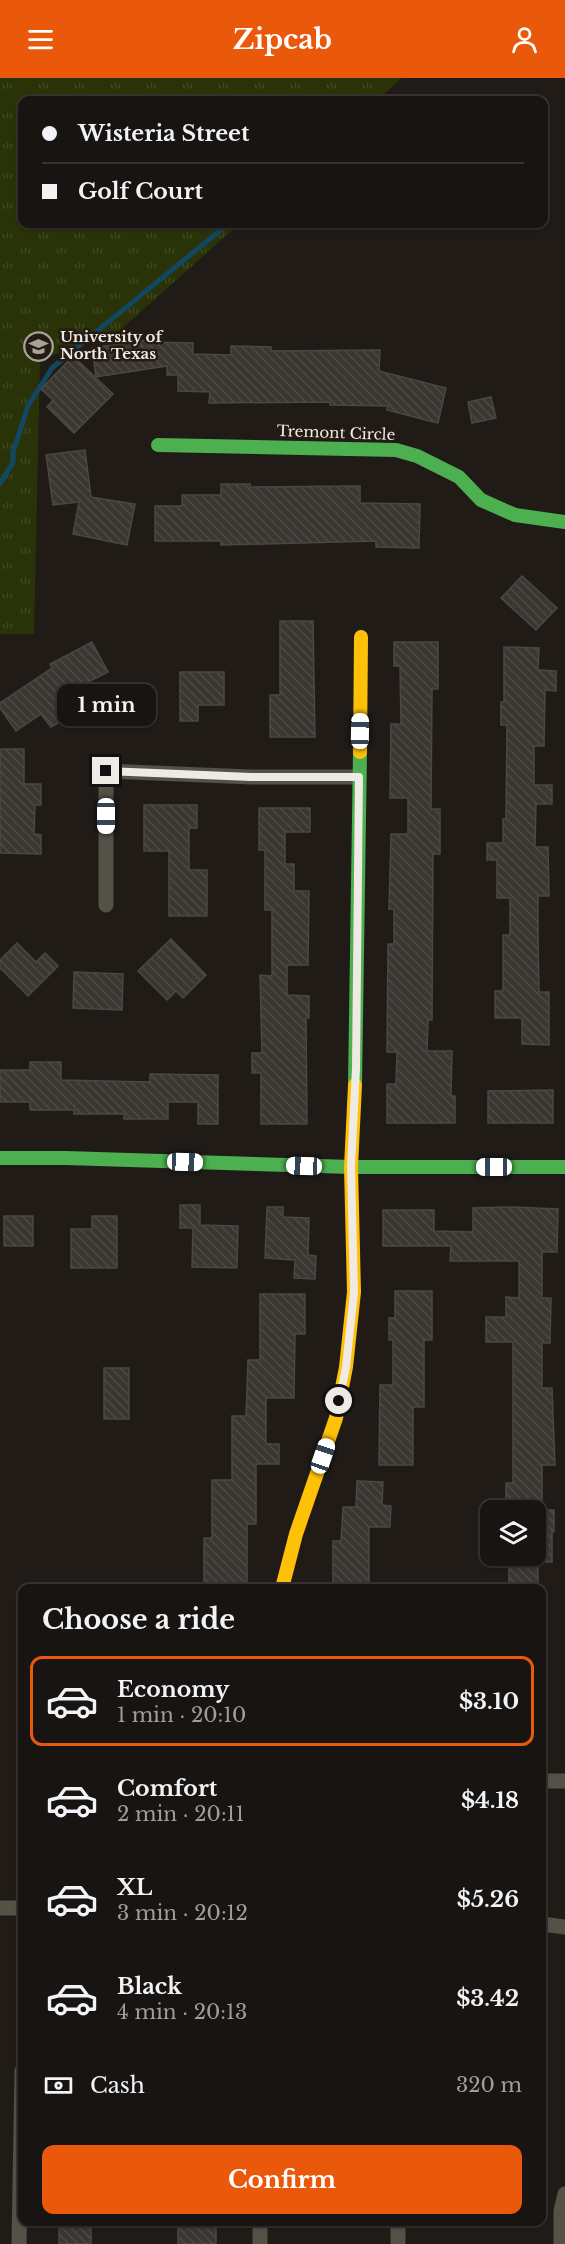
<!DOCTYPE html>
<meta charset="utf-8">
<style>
body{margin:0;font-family:"Libre Baskerville",serif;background:#25211f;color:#f1f3f6;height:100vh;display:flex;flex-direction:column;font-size:22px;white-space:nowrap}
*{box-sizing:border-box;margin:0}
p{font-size:20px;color:#9f9e9f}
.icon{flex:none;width:33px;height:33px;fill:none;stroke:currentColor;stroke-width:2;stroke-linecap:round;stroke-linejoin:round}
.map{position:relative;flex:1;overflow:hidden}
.side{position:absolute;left:18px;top:1506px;width:528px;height:642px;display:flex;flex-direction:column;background:#181411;border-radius:12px;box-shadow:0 2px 4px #0004,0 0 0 2px #363331}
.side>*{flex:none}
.guide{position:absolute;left:18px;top:18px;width:530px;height:132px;border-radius:12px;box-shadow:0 2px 4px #0004,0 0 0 2px #363331;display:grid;align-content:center;height:132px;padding:0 24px;background:#181411}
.fabs{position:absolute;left:480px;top:1422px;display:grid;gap:12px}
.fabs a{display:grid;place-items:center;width:66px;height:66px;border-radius:12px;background:#181411;box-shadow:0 2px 4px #0004,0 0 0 2px #363331;font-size:30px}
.end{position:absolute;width:27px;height:27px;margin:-14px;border:8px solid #f0eae4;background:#111;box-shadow:0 0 0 3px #111}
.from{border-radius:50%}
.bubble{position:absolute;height:42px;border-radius:12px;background:#181411;box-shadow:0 2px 4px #0004,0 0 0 2px #363331;font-size:20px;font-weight:700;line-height:42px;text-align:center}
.car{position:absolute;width:18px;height:36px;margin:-18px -9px;border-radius:8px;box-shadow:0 0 4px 2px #0007;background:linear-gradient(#fff 24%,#345 0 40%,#fff 0 76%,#345 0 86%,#fff 0)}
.guide b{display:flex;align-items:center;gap:21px;height:57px;font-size:22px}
.guide b+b{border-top:2px solid #363331}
.guide i{width:15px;height:15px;background:#f1f3f6}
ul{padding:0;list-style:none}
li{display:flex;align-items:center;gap:18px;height:90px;margin:0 12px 9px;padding:0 12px;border:3px solid transparent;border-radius:12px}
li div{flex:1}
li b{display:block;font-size:22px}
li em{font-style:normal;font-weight:700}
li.selected{border-color:#ea580c}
li>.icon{width:54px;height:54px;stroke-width:1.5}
h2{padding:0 24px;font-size:27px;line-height:72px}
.pay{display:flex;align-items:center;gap:15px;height:66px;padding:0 24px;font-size:22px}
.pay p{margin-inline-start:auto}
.action{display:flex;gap:12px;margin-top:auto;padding:12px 24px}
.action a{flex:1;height:69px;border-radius:12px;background:#ea580c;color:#fff;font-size:24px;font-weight:700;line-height:69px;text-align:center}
header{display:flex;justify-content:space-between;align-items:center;height:78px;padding:0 24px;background:#ea580c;color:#fff;font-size:27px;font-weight:700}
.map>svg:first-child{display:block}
.grass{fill:url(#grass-tufts)}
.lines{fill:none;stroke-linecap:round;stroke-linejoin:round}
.stream{stroke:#124762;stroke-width:5}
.building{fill:url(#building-back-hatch);stroke:#4b4743;stroke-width:1.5}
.street{stroke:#545147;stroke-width:15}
.fast{stroke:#4caf50;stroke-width:14}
.slow{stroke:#ffc107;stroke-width:14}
.route{stroke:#f0eae4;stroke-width:8}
.labels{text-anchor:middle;stroke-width:5;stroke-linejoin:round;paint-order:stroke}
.poi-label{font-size:15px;font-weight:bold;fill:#f0eae4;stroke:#241b13;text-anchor:start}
.street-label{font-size:15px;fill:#f0eae4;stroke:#241b13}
</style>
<header><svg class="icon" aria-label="menu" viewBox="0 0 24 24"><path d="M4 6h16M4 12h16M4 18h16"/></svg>Zipcab<svg class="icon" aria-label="person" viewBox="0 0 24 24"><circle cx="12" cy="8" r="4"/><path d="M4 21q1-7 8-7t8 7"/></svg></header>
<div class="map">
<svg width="565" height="2166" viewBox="0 0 565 2166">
<defs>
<pattern id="grass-tufts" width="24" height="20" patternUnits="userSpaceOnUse" patternTransform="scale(1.5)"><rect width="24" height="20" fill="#2a3307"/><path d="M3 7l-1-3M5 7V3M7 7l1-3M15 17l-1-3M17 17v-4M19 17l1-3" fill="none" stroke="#3f471f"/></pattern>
<pattern id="building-back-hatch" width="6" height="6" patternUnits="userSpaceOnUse" patternTransform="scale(1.5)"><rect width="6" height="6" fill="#3a3631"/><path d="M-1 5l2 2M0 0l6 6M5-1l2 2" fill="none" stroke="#4d4a45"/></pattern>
</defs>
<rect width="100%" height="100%" fill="#201b17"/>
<polygon class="grass" points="0,0 402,0 377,22 22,22 22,146 239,146 116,256 40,281 34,556 0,556"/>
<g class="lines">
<polyline class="stream" points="0,406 13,384 13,374 28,328 52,290 228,146"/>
</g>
<g class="building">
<polygon points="147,262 148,264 193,265 193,276 231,277 231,268 271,269 271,273 380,272 379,293 446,310 438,345 387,332 388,328 330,327 330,324 209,325 210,314 178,313 178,297 167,297 167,288 96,299 92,270"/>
<polygon points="73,278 113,316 74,355 47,329 53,322 41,311"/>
<polygon points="491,319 496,340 472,345 468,324"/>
<polygon points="85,372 91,419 135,426 127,467 73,456 79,424 53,427 46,377"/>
<polygon points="221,406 250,406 250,409 360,408 360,425 420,426 419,470 376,469 376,463 221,467 221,463 155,463 155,428 182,428 182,417 221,417"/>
<polygon points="522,498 557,530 536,552 501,520"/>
<polygon points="280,543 313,543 315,659 270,659 270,617 280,617"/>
<polygon points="92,564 108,594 86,605 95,623 51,649 41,636 16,653 0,630 0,625 52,590 50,586"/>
<polygon points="394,564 438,564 438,611 432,611 431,731 440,731 440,776 433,776 432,942 428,942 427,973 452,973 451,1018 455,1018 455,1045 387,1045 387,1006 396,1006 397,974 387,974 388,866 394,866 394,831 389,831 391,756 408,756 408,720 390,720 391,646 401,646 400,588 394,588"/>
<polygon points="504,569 539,570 538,592 556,593 556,613 545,612 544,668 534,668 534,707 552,707 552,726 536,726 535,769 548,769 549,818 538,818 538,857 539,914 549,914 549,967 522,966 522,940 495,940 495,913 503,913 503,857 510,857 510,820 497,820 497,782 487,782 487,765 503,765 503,741 506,741 507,647 501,647 501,624 504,624"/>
<polygon points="180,594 224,594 224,627 198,627 198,643 180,643"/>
<polygon points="0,671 24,671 24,706 41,706 41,727 35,727 34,756 41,757 41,776 0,775"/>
<polygon points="144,727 197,727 197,750 189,750 189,792 207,792 207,838 169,838 169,773 144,773"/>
<polygon points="259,730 310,730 310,754 285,754 285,786 294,786 294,813 309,813 308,887 287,887 287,917 309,918 309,940 306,940 307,1046 261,1046 261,995 252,995 252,975 262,975 260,897 272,898 272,832 265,832 265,772 259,772"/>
<polygon points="171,861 206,897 183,920 176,913 167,922 138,893"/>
<polygon points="17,865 36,884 45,875 58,888 28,918 0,890 0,882"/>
<polygon points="74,894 123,896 122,932 73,930"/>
<polygon points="30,984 61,984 61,1002 150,1004 150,996 218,997 218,1046 198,1046 198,1024 168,1024 168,1041 124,1041 124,1036 74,1036 74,1032 30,1032 30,1024 0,1024 0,992 30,992"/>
<polygon points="553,1012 553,1045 488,1045 488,1013"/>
<polygon points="180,1127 200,1127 200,1147 238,1148 237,1190 192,1189 193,1150 180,1150"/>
<polygon points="267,1129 283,1129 283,1139 309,1140 308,1177 316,1178 315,1201 294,1200 295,1182 265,1180"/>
<polygon points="513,1129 558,1131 557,1174 542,1174 542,1220 551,1220 550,1265 542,1265 542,1310 552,1310 555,1387 542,1387 542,1432 554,1432 554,1454 552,1454 552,1484 538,1484 538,1510 509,1510 509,1478 536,1478 536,1432 506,1432 506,1405 513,1405 513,1264 486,1264 486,1239 506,1239 506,1219 519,1220 519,1183 450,1183 451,1168 383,1168 383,1132 434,1132 434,1153 473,1154 473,1130"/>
<rect x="4" y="1138" width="29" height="30"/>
<polygon points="92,1138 117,1138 117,1190 71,1190 71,1151 92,1151"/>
<polygon points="395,1213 432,1213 432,1262 424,1262 424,1329 413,1329 413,1387 379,1387 380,1307 393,1307 393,1262 389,1262 389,1240 395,1240"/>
<polygon points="260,1216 305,1216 305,1256 295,1256 294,1320 266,1320 266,1366 279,1366 279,1386 256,1386 256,1446 247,1446 247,1507 204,1507 204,1460 212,1460 212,1402 232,1402 232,1338 246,1338 248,1282 260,1282"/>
<rect x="104" y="1290" width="25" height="51"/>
<polygon points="357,1403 383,1404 382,1427 391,1428 390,1449 369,1449 369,1507 333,1507 333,1463 341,1463 343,1429 356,1429"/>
<rect x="59" y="2145" width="32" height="21"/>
<rect x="178" y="2147" width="38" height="19"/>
</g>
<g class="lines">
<g class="street">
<polyline points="106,827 106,693 251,699 359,699"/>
<polyline points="542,1703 565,1703"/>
<polyline points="0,1830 22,1830"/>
<polyline points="542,1846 565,1849"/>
<polyline points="19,2166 22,1993"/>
<polyline points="260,2166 260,2144"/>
<polyline points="398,2166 398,2144"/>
<polyline points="561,2166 561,2133 565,2116"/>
</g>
<g class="fast">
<polyline points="158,367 396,372 417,378 459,399 481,422 515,437 565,444"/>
<polyline points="355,1007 360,674"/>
<polyline points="0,1080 66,1080 351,1089 565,1089"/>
</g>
<g class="slow">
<polyline points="360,674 361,559"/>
<polyline points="282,1510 296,1456 336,1340 346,1289 354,1214 351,1089 355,1007"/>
</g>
</g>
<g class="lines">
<polyline class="route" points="106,693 251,699 359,699 356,991 351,1089 354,1214 346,1289 339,1323"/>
</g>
<defs>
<symbol id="university-ring" viewBox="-11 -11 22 22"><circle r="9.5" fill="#241b13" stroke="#a7a29c" stroke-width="1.5"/><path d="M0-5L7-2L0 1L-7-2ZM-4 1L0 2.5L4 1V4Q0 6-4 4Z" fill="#a7a29c"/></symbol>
</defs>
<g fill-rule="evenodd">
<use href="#university-ring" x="22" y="252" width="33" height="33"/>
</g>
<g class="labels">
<g class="poi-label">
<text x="60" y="264">University of<tspan x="60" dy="17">North Texas</tspan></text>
</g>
<g class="street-label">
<text transform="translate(336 355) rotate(2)" y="5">Tremont Circle</text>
</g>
</g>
</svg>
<div class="fabs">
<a><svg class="icon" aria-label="layers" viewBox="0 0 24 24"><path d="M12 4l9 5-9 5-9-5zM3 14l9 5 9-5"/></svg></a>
</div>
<i class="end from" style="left:339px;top:1323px"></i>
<i class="end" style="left:106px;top:693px"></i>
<div class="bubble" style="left:57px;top:606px;width:99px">1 min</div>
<i class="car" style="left:360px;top:653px;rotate:1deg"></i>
<i class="car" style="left:106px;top:738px;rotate:180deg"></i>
<i class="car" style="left:185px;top:1084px;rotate:92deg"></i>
<i class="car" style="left:304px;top:1088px;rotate:272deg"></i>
<i class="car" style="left:494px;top:1089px;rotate:270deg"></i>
<i class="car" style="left:323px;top:1378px;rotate:19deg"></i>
<div class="guide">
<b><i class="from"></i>Wisteria Street</b>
<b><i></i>Golf Court</b>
</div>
<section class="side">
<h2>Choose a ride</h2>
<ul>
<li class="selected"><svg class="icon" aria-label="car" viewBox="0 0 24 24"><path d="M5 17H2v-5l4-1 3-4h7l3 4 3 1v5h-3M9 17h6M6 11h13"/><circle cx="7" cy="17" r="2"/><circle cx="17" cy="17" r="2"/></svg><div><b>Economy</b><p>1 min · 20:10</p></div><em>$3.10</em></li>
<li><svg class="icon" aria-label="car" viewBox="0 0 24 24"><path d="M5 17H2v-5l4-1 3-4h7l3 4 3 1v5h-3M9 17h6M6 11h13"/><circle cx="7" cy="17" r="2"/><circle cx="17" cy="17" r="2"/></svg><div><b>Comfort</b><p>2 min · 20:11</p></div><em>$4.18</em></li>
<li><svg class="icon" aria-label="car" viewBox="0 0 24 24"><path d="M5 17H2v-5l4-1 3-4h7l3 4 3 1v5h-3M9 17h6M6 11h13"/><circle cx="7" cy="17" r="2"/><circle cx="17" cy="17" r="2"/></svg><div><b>XL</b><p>3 min · 20:12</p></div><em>$5.26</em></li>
<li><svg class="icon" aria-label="car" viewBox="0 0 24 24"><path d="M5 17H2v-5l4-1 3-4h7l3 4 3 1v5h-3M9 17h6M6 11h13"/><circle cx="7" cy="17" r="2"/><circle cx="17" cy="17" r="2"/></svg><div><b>Black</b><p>4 min · 20:13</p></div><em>$3.42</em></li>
</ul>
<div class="pay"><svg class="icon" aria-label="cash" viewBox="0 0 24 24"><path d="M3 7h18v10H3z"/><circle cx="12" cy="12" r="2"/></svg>Cash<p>320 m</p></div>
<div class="action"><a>Confirm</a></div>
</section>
</div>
